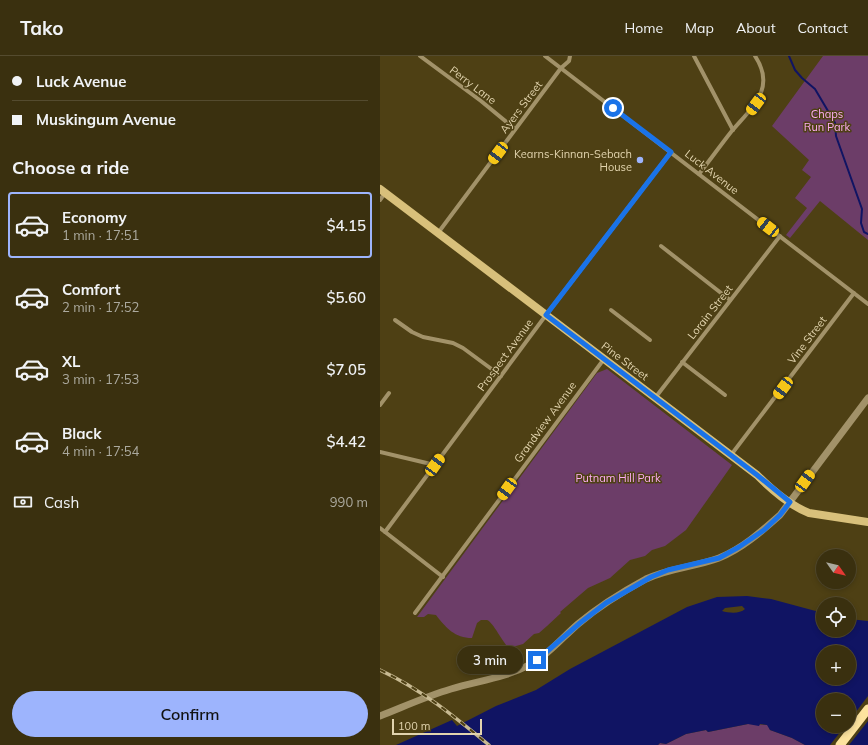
<!DOCTYPE html>
<meta charset="utf-8">
<style>
body{margin:0;font-family:Mulish,sans-serif;background:#453c1d;color:#f1f3f6;height:100vh;display:flex;flex-direction:column;font-size:15px;white-space:nowrap}
*{box-sizing:border-box;margin:0}
p{font-size:13px;color:#aba99e}
.icon{flex:none;width:22px;height:22px;fill:none;stroke:currentColor;stroke-width:2;stroke-linecap:round;stroke-linejoin:round}
.map{position:relative;flex:1;overflow:hidden}
.drawer{display:flex;flex-direction:column;background:#3a300f;width:380px}
.drawer>*{flex:none}
.top-card{display:grid;align-content:center;height:88px;padding:0 12px;background:#3a300f}
.needle{width:26px;rotate:124deg}
.fabs{position:absolute;left:436px;top:493px;display:grid;gap:8px}
.fabs a{display:grid;place-items:center;width:40px;height:40px;border-radius:50%;background:#3a300f;box-shadow:0 2px 6px #0003,0 0 0 1px #544b2f;font-size:20px}
.scale{position:absolute;left:12px;bottom:10px;width:90px;box-sizing:border-box;padding-left:4px;border:2px solid #e2d4ae;border-top:0;font-size:11px;line-height:14px;white-space:nowrap;color:#e2d4ae;-webkit-text-stroke:3px #4e4014;paint-order:stroke}
.end{position:absolute;width:18px;height:18px;margin:-9px;border:5px solid #1a73e8;background:#fff;box-shadow:0 0 0 2px #fff}
.from{border-radius:50%}
.bubble{position:absolute;height:28px;border-radius:14px;background:#3a300f;box-shadow:0 2px 6px #0003,0 0 0 1px #544b2f;font-size:13px;font-weight:600;line-height:28px;text-align:center}
.car{position:absolute;width:12px;height:24px;margin:-12px -6px;border-radius:5px;box-shadow:0 0 3px 1px #0007;background:linear-gradient(#f5c518 24%,#345 0 40%,#f5c518 0 76%,#345 0 86%,#f5c518 0)}
.top-card b{display:flex;align-items:center;gap:14px;height:38px;font-size:15px}
.top-card b+b{border-top:1px solid #544b2f}
.top-card i{width:10px;height:10px;background:#f1f3f6}
ul{padding:0;list-style:none}
li{display:flex;align-items:center;gap:12px;height:66px;margin:0 8px 6px;padding:0 4px;border:2px solid transparent;border-radius:4px}
li div{flex:1}
li b{display:block;font-size:15px}
li em{font-style:normal;font-weight:600}
li.selected{border-color:#9db4fd}
li>.icon{width:36px;height:36px;stroke-width:1.5}
h2{padding:0 12px;font-size:18px;line-height:48px}
.pay{display:flex;align-items:center;gap:10px;height:44px;padding:0 12px;font-size:15px}
.pay p{margin-inline-start:auto}
.action{display:flex;gap:8px;margin-top:auto;padding:8px 12px}
.action a{flex:1;height:46px;border-radius:24px;background:#9db4fd;color:#111;font-size:16px;font-weight:600;line-height:46px;text-align:center}
header{display:flex;align-items:center;gap:24px;box-sizing:border-box;height:56px;padding:0 20px;background:#3a300f;border-bottom:1px solid #544b2f}
header strong{font-size:19px}
nav{display:flex;gap:22px;margin-inline-start:auto;font-size:14px}
main{display:flex;flex:1;min-height:0}
.map>svg:first-child{display:block}
.green{fill:#6c3d68}
.water{fill:#101463;fill-rule:evenodd}
.pier{fill:#4e4014}
.lines{fill:none;stroke-linecap:round;stroke-linejoin:round}
.stream{stroke:#101463;stroke-width:2}
.minor{stroke:#a29269;stroke-width:4}
.tertiary{stroke:#a29269;stroke-width:7}
.secondary{stroke:#d8c07b;stroke-width:8}
.primary{stroke:#fde39e;stroke-width:9}
.rail-casing{stroke:#c8ba92;stroke-width:3.5}
.rail{stroke:#4e4014;stroke-width:2;stroke-dasharray:6;stroke-linecap:butt}
.route{stroke:#1a73e8;stroke-width:5}
.poi-dot{fill:#9db4fd;stroke:#4e4014;stroke-width:1.5}
.labels{text-anchor:middle;stroke-width:3;stroke-linejoin:round;paint-order:stroke}
.street-label{font-size:11px;fill:#e2d4ae;stroke:#4e4014}
.park-label{font-size:11px;fill:#feadf6;stroke:#4e4014}
.poi-label{font-size:11px;fill:#e2d4ae;stroke:#4e4014;text-anchor:end}
</style>
<header>
<strong>Tako</strong>
<nav><a>Home</a><a>Map</a><a>About</a><a>Contact</a></nav>
</header>
<main>
<section class="drawer">
<div class="top-card">
<b><i class="from"></i>Luck Avenue</b>
<b><i></i>Muskingum Avenue</b>
</div>
<h2>Choose a ride</h2>
<ul>
<li class="selected"><svg class="icon" aria-label="car" viewBox="0 0 24 24"><path d="M5 17H2v-5l4-1 3-4h7l3 4 3 1v5h-3M9 17h6M6 11h13"/><circle cx="7" cy="17" r="2"/><circle cx="17" cy="17" r="2"/></svg><div><b>Economy</b><p>1 min · 17:51</p></div><em>$4.15</em></li>
<li><svg class="icon" aria-label="car" viewBox="0 0 24 24"><path d="M5 17H2v-5l4-1 3-4h7l3 4 3 1v5h-3M9 17h6M6 11h13"/><circle cx="7" cy="17" r="2"/><circle cx="17" cy="17" r="2"/></svg><div><b>Comfort</b><p>2 min · 17:52</p></div><em>$5.60</em></li>
<li><svg class="icon" aria-label="car" viewBox="0 0 24 24"><path d="M5 17H2v-5l4-1 3-4h7l3 4 3 1v5h-3M9 17h6M6 11h13"/><circle cx="7" cy="17" r="2"/><circle cx="17" cy="17" r="2"/></svg><div><b>XL</b><p>3 min · 17:53</p></div><em>$7.05</em></li>
<li><svg class="icon" aria-label="car" viewBox="0 0 24 24"><path d="M5 17H2v-5l4-1 3-4h7l3 4 3 1v5h-3M9 17h6M6 11h13"/><circle cx="7" cy="17" r="2"/><circle cx="17" cy="17" r="2"/></svg><div><b>Black</b><p>4 min · 17:54</p></div><em>$4.42</em></li>
</ul>
<div class="pay"><svg class="icon" aria-label="cash" viewBox="0 0 24 24"><path d="M3 7h18v10H3z"/><circle cx="12" cy="12" r="2"/></svg>Cash<p>990 m</p></div>
<div class="action"><a>Confirm</a></div>
</section>
<div class="map">
<svg width="488" height="689" viewBox="0 0 488 689">
<rect width="100%" height="100%" fill="#4e4014"/>
<g class="green">
<polygon points="443,0 488,0 488,184 440,145 410,182 406,179 427,152 415,142 431,121 422,114 429,104 392,70"/>
<path d="M 227,313 L 352,409 L 306,474 L 285,490 L 272,494 L 265,500 L 250,504 L 230,522 L 208,532 L 180,556 L 181,557 L 167,570 L 159,577 L 154,578 L 143,588 L 129,592 C 123,587 113,566 107,564 C 106,564 103,564 101,564 L 97,567 L 92,582 C 75,582 66,572 56,559 L 48,558 L 44,561 L 37,561 L 217,317 Z"/>
<polygon points="368,668 388,669 390,674 412,682 425,689 278,689 280,687 286,688 306,678 326,674 328,676"/>
</g>
<path class="water" d="M 367,540 L 391,543 L 443,557 L 443,574 L 469,574 L 469,563 L 488,565 L 488,689 L 425,689 L 412,682 L 390,674 L 387,669 L 380,668 L 379,670 L 368,668 L 328,676 L 326,674 L 306,678 L 286,688 L 280,687 L 278,689 L 16,689 L 72,664 L 77,670 L 116,650 L 156,634 L 190,613 L 307,551 L 337,541 ZM 362,550 L 365,553 C 360,558 349,557 342,555 L 345,552 ZM 443,596 L 469,596 L 469,622 L 443,622 ZM 443,644 L 469,644 L 469,670 L 443,670 Z"/>
<polygon class="pier" points="488,640 488,665 469,689 450,689 465,670 469,670 469,665"/>
<g class="lines">
<polyline class="stream" points="409,0 415,14 422,22 435,33 448,55 455,67 456,80 482,153 481,167 484,176 488,178"/>
<g class="minor">
<polyline points="40,0 101,45 135,73"/>
<polyline points="165,0 488,248"/>
<polyline points="314,0 353,74"/>
<path d="M 319,118 C 330,104 340,90 351,76 C 371,52 397,33 375,0"/>
<polyline points="0,144 5,137"/>
<polyline points="58,177 181,12 189,5 190,0"/>
<polyline points="281,190 350,244"/>
<polyline points="231,254 270,284"/>
<polyline points="15,264 32,276 43,281 73,287 83,292 121,320"/>
<polyline points="302,306 345,339"/>
<polyline points="275,342 400,180"/>
<polyline points="0,349 9,337"/>
<polyline points="0,396 55,409"/>
<polyline points="351,399 474,237"/>
<polyline points="0,472 63,521"/>
<polyline points="5,476 166,259 291,96"/>
<polyline points="35,557 224,303"/>
</g>
<path class="tertiary" d="M 0,660 C 23,651 47,640 71,633 C 97,625 125,622 149,609 C 167,600 182,582 198,568 C 218,551 242,536 266,523 C 289,512 315,511 339,502 C 362,493 382,475 400,459 L 488,342"/>
<path class="secondary" d="M 0,133 L 377,419 C 391,433 411,450 429,457 L 488,466"/>
<polyline class="primary" points="460,689 488,653"/>
<defs>
<path id="rail" d="M 0,614 C 41,633 75,661 109,689"/>
</defs>
<use href="#rail" class="rail-casing"/>
<use href="#rail" class="rail"/>
</g>
<g class="lines">
<polyline class="route" points="157,604 200,567 226,547 271,521 288,514 339,502 359,491 384,474 400,459 410,446 377,419 166,259 291,96 233,52"/>
</g>
<circle class="poi-dot" cx="260" cy="104" r="4"/>
<g class="labels">
<g class="street-label">
<text transform="translate(93 29) rotate(37)" y="4">Perry Lane</text>
<text transform="translate(141 51) rotate(-53)" y="4">Ayers Street</text>
<text transform="translate(332 116) rotate(38)" y="4">Luck Avenue</text>
<text transform="translate(330 256) rotate(-52)" y="4">Lorain Street</text>
<text transform="translate(427 284) rotate(-53)" y="4">Vine Street</text>
<text transform="translate(125 299) rotate(-54)" y="4">Prospect Avenue</text>
<text transform="translate(245 305) rotate(37)" y="4">Pine Street</text>
<text transform="translate(165 366) rotate(-54)" y="4">Grandview Avenue</text>
</g>
<g class="park-label">
<text x="447" y="62">Chaps<tspan x="447" dy="13">Run Park</tspan></text>
<text x="238" y="426">Putnam Hill Park</text>
</g>
<g class="poi-label">
<text x="252" y="102">Kearns-Kinnan-Sebach<tspan x="252" dy="13">House</tspan></text>
</g>
</g>
</svg>
<div class="fabs">
<a><svg class="needle" viewBox="-14 -14 28 28"><path d="M0-13l5 13h-10z" fill="#e53935"/><path d="M0 13l5-13h-10z" fill="#aba99e"/></svg></a>
<a><svg class="icon" aria-label="locate" viewBox="0 0 24 24"><circle cx="12" cy="12" r="6"/><path d="M12 2v4M12 18v4M2 12h4M18 12h4"/></svg></a>
<a>+</a>
<a>−</a>
</div>
<div class="scale">100 m</div>
<i class="end from" style="left:233px;top:52px"></i>
<i class="end" style="left:157px;top:604px"></i>
<div class="bubble" style="left:77px;top:590px;width:66px">3 min</div>
<i class="car" style="left:376px;top:48px;rotate:217deg"></i>
<i class="car" style="left:118px;top:97px;rotate:217deg"></i>
<i class="car" style="left:388px;top:171px;rotate:308deg"></i>
<i class="car" style="left:403px;top:332px;rotate:217deg"></i>
<i class="car" style="left:55px;top:409px;rotate:36deg"></i>
<i class="car" style="left:425px;top:425px;rotate:36deg"></i>
<i class="car" style="left:127px;top:433px;rotate:216deg"></i>
</div>
</main>
